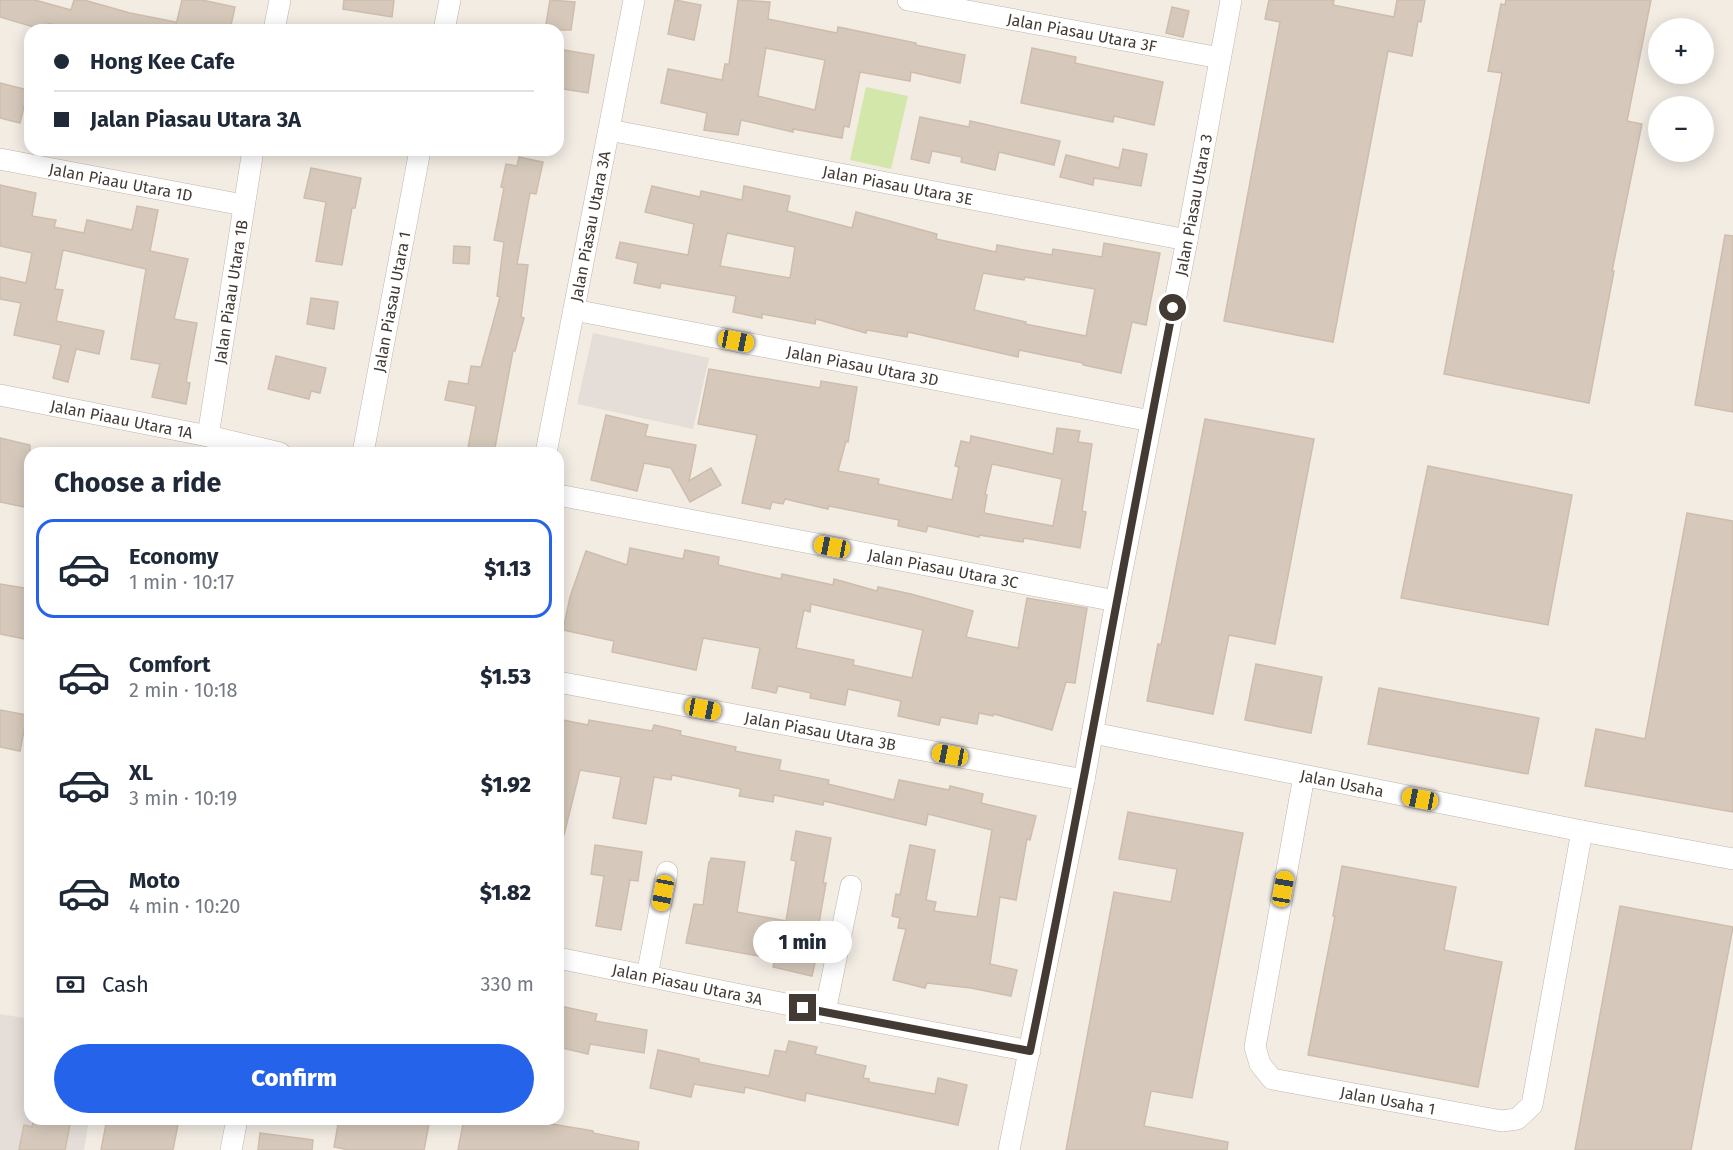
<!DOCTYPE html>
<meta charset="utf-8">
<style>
body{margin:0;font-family:"Fira Sans",sans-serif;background:#f6f6f7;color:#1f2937;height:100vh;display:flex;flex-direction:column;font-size:22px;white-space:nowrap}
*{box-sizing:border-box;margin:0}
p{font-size:20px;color:#747a83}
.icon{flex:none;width:33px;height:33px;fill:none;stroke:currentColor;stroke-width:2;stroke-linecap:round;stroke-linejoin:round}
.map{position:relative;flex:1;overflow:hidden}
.sheet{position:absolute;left:24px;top:447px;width:540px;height:678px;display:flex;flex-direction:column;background:#fff;border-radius:18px;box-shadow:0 3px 15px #0003}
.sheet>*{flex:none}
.banner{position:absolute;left:24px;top:24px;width:540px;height:132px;border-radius:18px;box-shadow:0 3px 15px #0003;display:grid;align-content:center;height:132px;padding:0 30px;background:#fff}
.tools{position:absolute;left:1648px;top:18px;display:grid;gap:12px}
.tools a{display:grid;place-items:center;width:66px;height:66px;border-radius:50%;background:#fff;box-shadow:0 3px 15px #0003;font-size:30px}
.end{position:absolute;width:27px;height:27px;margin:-14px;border:8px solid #433b33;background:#fff;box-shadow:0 0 0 3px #fff}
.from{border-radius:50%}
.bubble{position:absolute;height:42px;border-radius:21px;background:#fff;box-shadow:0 3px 15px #0003;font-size:20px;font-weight:800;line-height:42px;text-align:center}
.car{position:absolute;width:18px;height:36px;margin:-18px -9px;border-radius:8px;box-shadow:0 0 4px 2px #0007;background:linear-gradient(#f5c518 24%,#345 0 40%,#f5c518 0 76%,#345 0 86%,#f5c518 0)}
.banner b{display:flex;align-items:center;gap:21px;height:57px;font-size:22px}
.banner b+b{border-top:2px solid #e0e1e3}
.banner i{width:15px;height:15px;background:#1f2937}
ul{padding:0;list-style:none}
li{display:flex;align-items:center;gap:18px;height:99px;margin:0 12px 9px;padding:0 18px;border:3px solid transparent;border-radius:18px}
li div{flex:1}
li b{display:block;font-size:22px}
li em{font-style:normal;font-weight:800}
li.on{border-color:#2563eb}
li>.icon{width:54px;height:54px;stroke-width:1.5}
h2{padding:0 30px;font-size:27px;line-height:72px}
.pay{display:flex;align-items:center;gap:15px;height:66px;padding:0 30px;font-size:22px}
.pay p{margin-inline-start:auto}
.primary-button{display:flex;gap:12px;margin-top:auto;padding:12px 30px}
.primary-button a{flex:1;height:69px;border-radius:36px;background:#2563eb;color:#fff;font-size:24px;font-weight:800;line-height:69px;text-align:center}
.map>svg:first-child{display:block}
.industrial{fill:#e4ddd8}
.green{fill:#d3e7ab}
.building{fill:#d6c9bb;stroke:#cebdac;stroke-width:1.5;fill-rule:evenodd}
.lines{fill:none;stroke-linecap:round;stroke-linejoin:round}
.minor-casing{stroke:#c0b5a9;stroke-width:22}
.minor{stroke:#fff;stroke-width:21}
.route{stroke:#433b33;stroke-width:8}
.labels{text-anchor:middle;stroke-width:6;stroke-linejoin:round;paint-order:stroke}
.street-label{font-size:16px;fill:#433b33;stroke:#fff}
</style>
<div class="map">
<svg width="1733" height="1150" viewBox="0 0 1733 1150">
<rect width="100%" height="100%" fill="#f2ece3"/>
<g class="industrial">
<polygon points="593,333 709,358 693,429 577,404"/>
<polygon points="0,1014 30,1019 30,1119 89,1119 84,1150 0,1150"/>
</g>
<polygon class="green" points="866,87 908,96 891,169 850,160"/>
<g class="building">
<polygon points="0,0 35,0 71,10 74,0 84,0 130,13 176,22 175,29 182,0 202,0 235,7 230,30 72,30 48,23 46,30 44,30 0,17"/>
<polygon points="344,0 394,0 392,17 343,9"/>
<polygon points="550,0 575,2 571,30 545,30"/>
<polygon points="675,0 701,5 694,40 668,34"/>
<path d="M 738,0 L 770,2 L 768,19 L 837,33 L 838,27 L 916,43 L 916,45 L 965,55 L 960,83 L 911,72 L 910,81 L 860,72 L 849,127 L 844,126 L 842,138 L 793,129 L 793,132 L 741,120 L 738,135 L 704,130 L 707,113 L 661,103 L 668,69 L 722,80 L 725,64 L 729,64 ZM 766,48 L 825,60 L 815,110 L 758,96 Z"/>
<polygon points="1269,0 1334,0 1333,5 1394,17 1397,0 1425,0 1421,22 1418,21 1412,56 1388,51 1333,342 1224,321 1280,22 1265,19"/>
<polygon points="1506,0 1651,0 1627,121 1642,124 1612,271 1614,271 1589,403 1444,374 1502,73 1488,71 1501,4 1505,5"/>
<polygon points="1172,7 1189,11 1183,37 1166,33"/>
<polygon points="1032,48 1076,57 1075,63 1163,82 1154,125 1114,116 1113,122 1021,103"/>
<polygon points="558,49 594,55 588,93 558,88"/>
<polygon points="0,83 28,90 20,123 0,118"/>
<polygon points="920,117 969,127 970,121 1060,141 1054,165 999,152 995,170 961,162 962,157 932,151 929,163 911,159"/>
<polygon points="1123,149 1147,154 1141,186 1094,178 1093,185 1060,177 1066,155 1119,168"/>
<polygon points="519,157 543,162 536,194 530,193 517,264 528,265 521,317 524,318 515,351 513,351 494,453 467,453 476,406 445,400 449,381 468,384 471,366 481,367 500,297 497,296 504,242 494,240 504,188 501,187 506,164 517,166"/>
<polygon points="311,168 361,178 355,208 352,208 342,265 316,261 326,202 304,198"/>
<polygon points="0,185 36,193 32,216 56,220 54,227 84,233 87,220 132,230 137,206 158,210 150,251 188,259 174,319 197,323 186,382 190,383 186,404 152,397 160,364 131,359 146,269 63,250 55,289 63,290 56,321 104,331 99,354 76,349 68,382 53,378 61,345 14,335 21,303 0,299 0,277 26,283 32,253 0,246"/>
<path d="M 652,186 L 700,197 L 701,191 L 742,200 L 744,186 L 790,196 L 787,211 L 852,228 L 856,212 L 937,234 L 936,239 L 996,252 L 997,245 L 1052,255 L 1053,249 L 1102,257 L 1104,243 L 1160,253 L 1146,325 L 1132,322 L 1121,373 L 1083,365 L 1083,363 L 1019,350 L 1018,357 L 908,332 L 907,337 L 867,330 L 866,333 L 816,319 L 815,324 L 762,314 L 762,318 L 733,312 L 736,296 L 661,283 L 660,288 L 634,283 L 638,263 L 616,258 L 620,242 L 688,255 L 694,224 L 645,212 ZM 727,233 L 795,247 L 790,278 L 720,266 ZM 983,273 L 1024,280 L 1025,277 L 1095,289 L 1086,336 L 1025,324 L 1026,322 L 974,310 Z"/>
<polygon points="1725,235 1733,236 1733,412 1695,405"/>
<polygon points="454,246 470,247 469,264 453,263"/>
<polygon points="311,298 338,302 334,329 307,324"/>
<polygon points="276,356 326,368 320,393 311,391 309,399 268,389"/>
<path d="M 709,369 L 820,388 L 821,381 L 857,387 L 848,442 L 846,441 L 838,471 L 879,479 L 878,484 L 952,500 L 959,467 L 955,466 L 961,441 L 970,443 L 971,436 L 1053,454 L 1057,428 L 1080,431 L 1078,442 L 1092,444 L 1082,511 L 1086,512 L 1080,548 L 1024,538 L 1023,542 L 979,535 L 979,537 L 928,526 L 926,532 L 898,526 L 899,520 L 829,506 L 828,509 L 785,499 L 783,504 L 772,502 L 770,509 L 742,503 L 757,435 L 698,424 ZM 992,464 L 1062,479 L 1053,526 L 984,513 L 987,495 L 985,494 Z"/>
<polygon points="606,415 648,425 645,436 696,445 689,481 711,468 721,485 690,502 671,468 644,463 637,491 591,480"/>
<polygon points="1205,419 1314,439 1275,644 1229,635 1213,714 1147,701 1158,644 1161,645"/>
<polygon points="0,438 30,445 30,508 0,502"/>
<polygon points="1428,466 1572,495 1548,625 1401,598"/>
<polygon points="1687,513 1733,521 1733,812 1585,786 1596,729 1645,739"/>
<path d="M 630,548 L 683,559 L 685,550 L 719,557 L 718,565 L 781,579 L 782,574 L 833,585 L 834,579 L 877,591 L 878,587 L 911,594 L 973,611 L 966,637 L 1018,648 L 1027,598 L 1087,608 L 1075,683 L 1066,682 L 1052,730 L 994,714 L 993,716 L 979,713 L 977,724 L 941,717 L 939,725 L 898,716 L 901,701 L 848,689 L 845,705 L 810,698 L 811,693 L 778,686 L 776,693 L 752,688 L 760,648 L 703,638 L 696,670 L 612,652 L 614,641 L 563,630 L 570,597 L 586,551 L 627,565 ZM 811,604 L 923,630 L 912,678 L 853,665 L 854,660 L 796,648 L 804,610 L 810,612 Z"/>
<polygon points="0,584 30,589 30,640 0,634"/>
<polygon points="1256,664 1322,677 1311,733 1245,720"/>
<polygon points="1379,688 1539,718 1528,774 1368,744"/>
<polygon points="0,710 27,715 20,751 0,747"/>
<polygon points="558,719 588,725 589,720 652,731 654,725 681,731 680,735 736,747 735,751 781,760 779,770 829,780 828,784 894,800 899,780 949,790 950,786 983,794 981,803 1036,816 1030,840 1027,839 1016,900 1000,897 990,964 1017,970 1011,996 971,988 927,983 925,988 893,980 906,929 898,928 900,918 892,916 896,894 900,895 910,845 935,850 926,900 936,902 934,911 977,917 992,830 928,814 926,825 824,801 823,805 774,795 773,802 739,796 741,789 672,775 671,780 654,777 646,824 613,818 621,777 580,770 564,835 558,835"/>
<polygon points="1128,812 1243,833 1192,1098 1151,1091 1144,1126 1228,1142 1227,1150 1066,1150 1114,892 1171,902 1177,869 1119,859"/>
<polygon points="796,831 831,838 823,883 826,883 816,940 820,941 812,976 773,967 775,959 686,943 694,904 703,905 709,862 710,862 711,858 745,862 737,912 786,921 796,861 791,860"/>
<polygon points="595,845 642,852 638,881 630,880 621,930 596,926 604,876 591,874"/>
<polygon points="1342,866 1456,887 1444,950 1502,962 1478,1087 1308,1055 1335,916 1333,916"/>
<polygon points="1620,906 1733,927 1691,1150 1575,1150"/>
<polygon points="560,1006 597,1014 595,1021 647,1030 644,1053 590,1044 588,1054 558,1047 558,1015"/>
<polygon points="789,1041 817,1047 815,1054 866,1066 863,1078 869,1079 869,1082 935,1094 938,1078 967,1085 958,1125 806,1093 805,1101 745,1087 744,1093 694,1084 691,1097 650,1088 658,1050 699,1059 699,1062 769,1076 775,1050 786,1052"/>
<polygon points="34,1119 71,1119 65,1150 19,1150 24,1125 32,1127"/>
<polygon points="107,1119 179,1119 173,1150 101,1150"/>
<polygon points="339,1119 430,1119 424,1150 349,1150 334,1147"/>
<polygon points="464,1119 522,1119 593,1131 593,1133 639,1142 638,1150 458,1150"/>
<polygon points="260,1133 313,1140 312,1150 258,1150"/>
</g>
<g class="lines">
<defs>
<g id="minor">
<path id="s1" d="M 908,0 L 1220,58"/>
<polyline points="274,30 280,0"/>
<polyline points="444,30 450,0"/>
<path id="s2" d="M 609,130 L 1187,240"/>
<path id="s3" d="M 0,159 L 243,205"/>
<path id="s4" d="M 574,310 L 1151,421"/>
<path id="s5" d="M 0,395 L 208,436 L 280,453"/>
<path id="s6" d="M 208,436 L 253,150"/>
<path id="s7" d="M 363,453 L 420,150"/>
<path id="s8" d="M 546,453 L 634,0"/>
<path id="s9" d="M 558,495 L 1116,601"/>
<path id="s10" d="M 558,682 L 1084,780"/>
<path id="s11" d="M 1093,733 L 1582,831 L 1733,859"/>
<path id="s12" d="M 1304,776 L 1255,1047 L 1260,1064 L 1272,1079 L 1502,1121 L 1517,1119 L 1532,1105 L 1582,831"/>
<path id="s13" d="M 558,958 L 825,1012 L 1030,1051"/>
<polyline points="647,976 667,872"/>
<polyline points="825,1012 851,886"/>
<polyline points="231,1150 237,1119"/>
<path id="s14" d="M 1009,1150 L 1084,780 L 1116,601 L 1187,240 L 1231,0"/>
</g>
</defs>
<use href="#minor" class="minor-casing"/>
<use href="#minor" class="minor"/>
</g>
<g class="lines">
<path class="route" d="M 803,1008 L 1030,1051 C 1081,804 1124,556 1173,308"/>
</g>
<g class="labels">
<g class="street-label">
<text dy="6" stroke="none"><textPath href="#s1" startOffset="177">Jalan Piasau Utara 3F</textPath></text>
<text dy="6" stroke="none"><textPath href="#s3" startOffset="123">Jalan Piaau Utara 1D</textPath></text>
<text dy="6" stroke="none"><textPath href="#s2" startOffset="294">Jalan Piasau Utara 3E</textPath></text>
<text dy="6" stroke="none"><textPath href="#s14" startOffset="963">Jalan Piasau Utara 3</textPath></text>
<text dy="6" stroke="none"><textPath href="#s8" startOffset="231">Jalan Piasau Utara 3A</textPath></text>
<text dy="6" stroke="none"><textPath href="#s6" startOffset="146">Jalan Piaau Utara 1B</textPath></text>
<text dy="6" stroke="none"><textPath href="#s7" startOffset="154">Jalan Piasau Utara 1</textPath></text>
<text dy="6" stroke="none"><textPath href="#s4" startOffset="294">Jalan Piasau Utara 3D</textPath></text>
<text dy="6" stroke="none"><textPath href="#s5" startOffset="124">Jalan Piaau Utara 1A</textPath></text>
<text dy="6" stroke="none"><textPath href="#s9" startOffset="392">Jalan Piasau Utara 3C</textPath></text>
<text dy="6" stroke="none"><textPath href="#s10" startOffset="267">Jalan Piasau Utara 3B</textPath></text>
<text dy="6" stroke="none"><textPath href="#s11" startOffset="254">Jalan Usaha</textPath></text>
<text dy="6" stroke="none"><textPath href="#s13" startOffset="132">Jalan Piasau Utara 3A</textPath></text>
<text dy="6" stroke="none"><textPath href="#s12" startOffset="430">Jalan Usaha 1</textPath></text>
</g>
</g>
</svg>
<div class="tools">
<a>+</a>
<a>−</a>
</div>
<i class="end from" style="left:1173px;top:308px"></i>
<i class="end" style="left:803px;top:1008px"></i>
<div class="bubble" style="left:753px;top:921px;width:99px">1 min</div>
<i class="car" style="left:736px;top:341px;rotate:101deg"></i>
<i class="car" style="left:832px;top:547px;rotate:281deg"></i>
<i class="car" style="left:703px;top:709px;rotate:101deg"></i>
<i class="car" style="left:950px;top:755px;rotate:281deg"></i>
<i class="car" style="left:1420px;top:799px;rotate:281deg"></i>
<i class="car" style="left:1283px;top:889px;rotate:10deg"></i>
<i class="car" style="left:663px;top:893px;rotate:191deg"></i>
<div class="banner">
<b><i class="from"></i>Hong Kee Cafe</b>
<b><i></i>Jalan Piasau Utara 3A</b>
</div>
<section class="sheet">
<h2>Choose a ride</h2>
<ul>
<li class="on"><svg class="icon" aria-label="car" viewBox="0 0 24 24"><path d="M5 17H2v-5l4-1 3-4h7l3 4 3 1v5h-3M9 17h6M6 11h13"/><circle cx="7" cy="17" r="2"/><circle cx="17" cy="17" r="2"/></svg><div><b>Economy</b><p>1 min · 10:17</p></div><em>$1.13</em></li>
<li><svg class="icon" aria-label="car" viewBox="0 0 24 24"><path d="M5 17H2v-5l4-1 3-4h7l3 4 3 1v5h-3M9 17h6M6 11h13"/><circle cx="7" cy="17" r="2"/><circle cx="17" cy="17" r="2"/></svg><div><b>Comfort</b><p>2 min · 10:18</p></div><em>$1.53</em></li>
<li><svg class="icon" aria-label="car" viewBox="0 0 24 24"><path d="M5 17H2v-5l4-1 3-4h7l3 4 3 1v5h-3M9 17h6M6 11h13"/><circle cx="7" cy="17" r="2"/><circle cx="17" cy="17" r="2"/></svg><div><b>XL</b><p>3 min · 10:19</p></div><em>$1.92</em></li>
<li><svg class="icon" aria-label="car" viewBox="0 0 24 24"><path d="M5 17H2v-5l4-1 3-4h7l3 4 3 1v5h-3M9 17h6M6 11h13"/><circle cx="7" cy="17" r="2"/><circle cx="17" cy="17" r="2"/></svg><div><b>Moto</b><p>4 min · 10:20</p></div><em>$1.82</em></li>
</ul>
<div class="pay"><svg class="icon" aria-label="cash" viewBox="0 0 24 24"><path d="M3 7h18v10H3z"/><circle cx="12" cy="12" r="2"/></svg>Cash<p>330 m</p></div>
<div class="primary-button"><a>Confirm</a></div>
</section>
</div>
